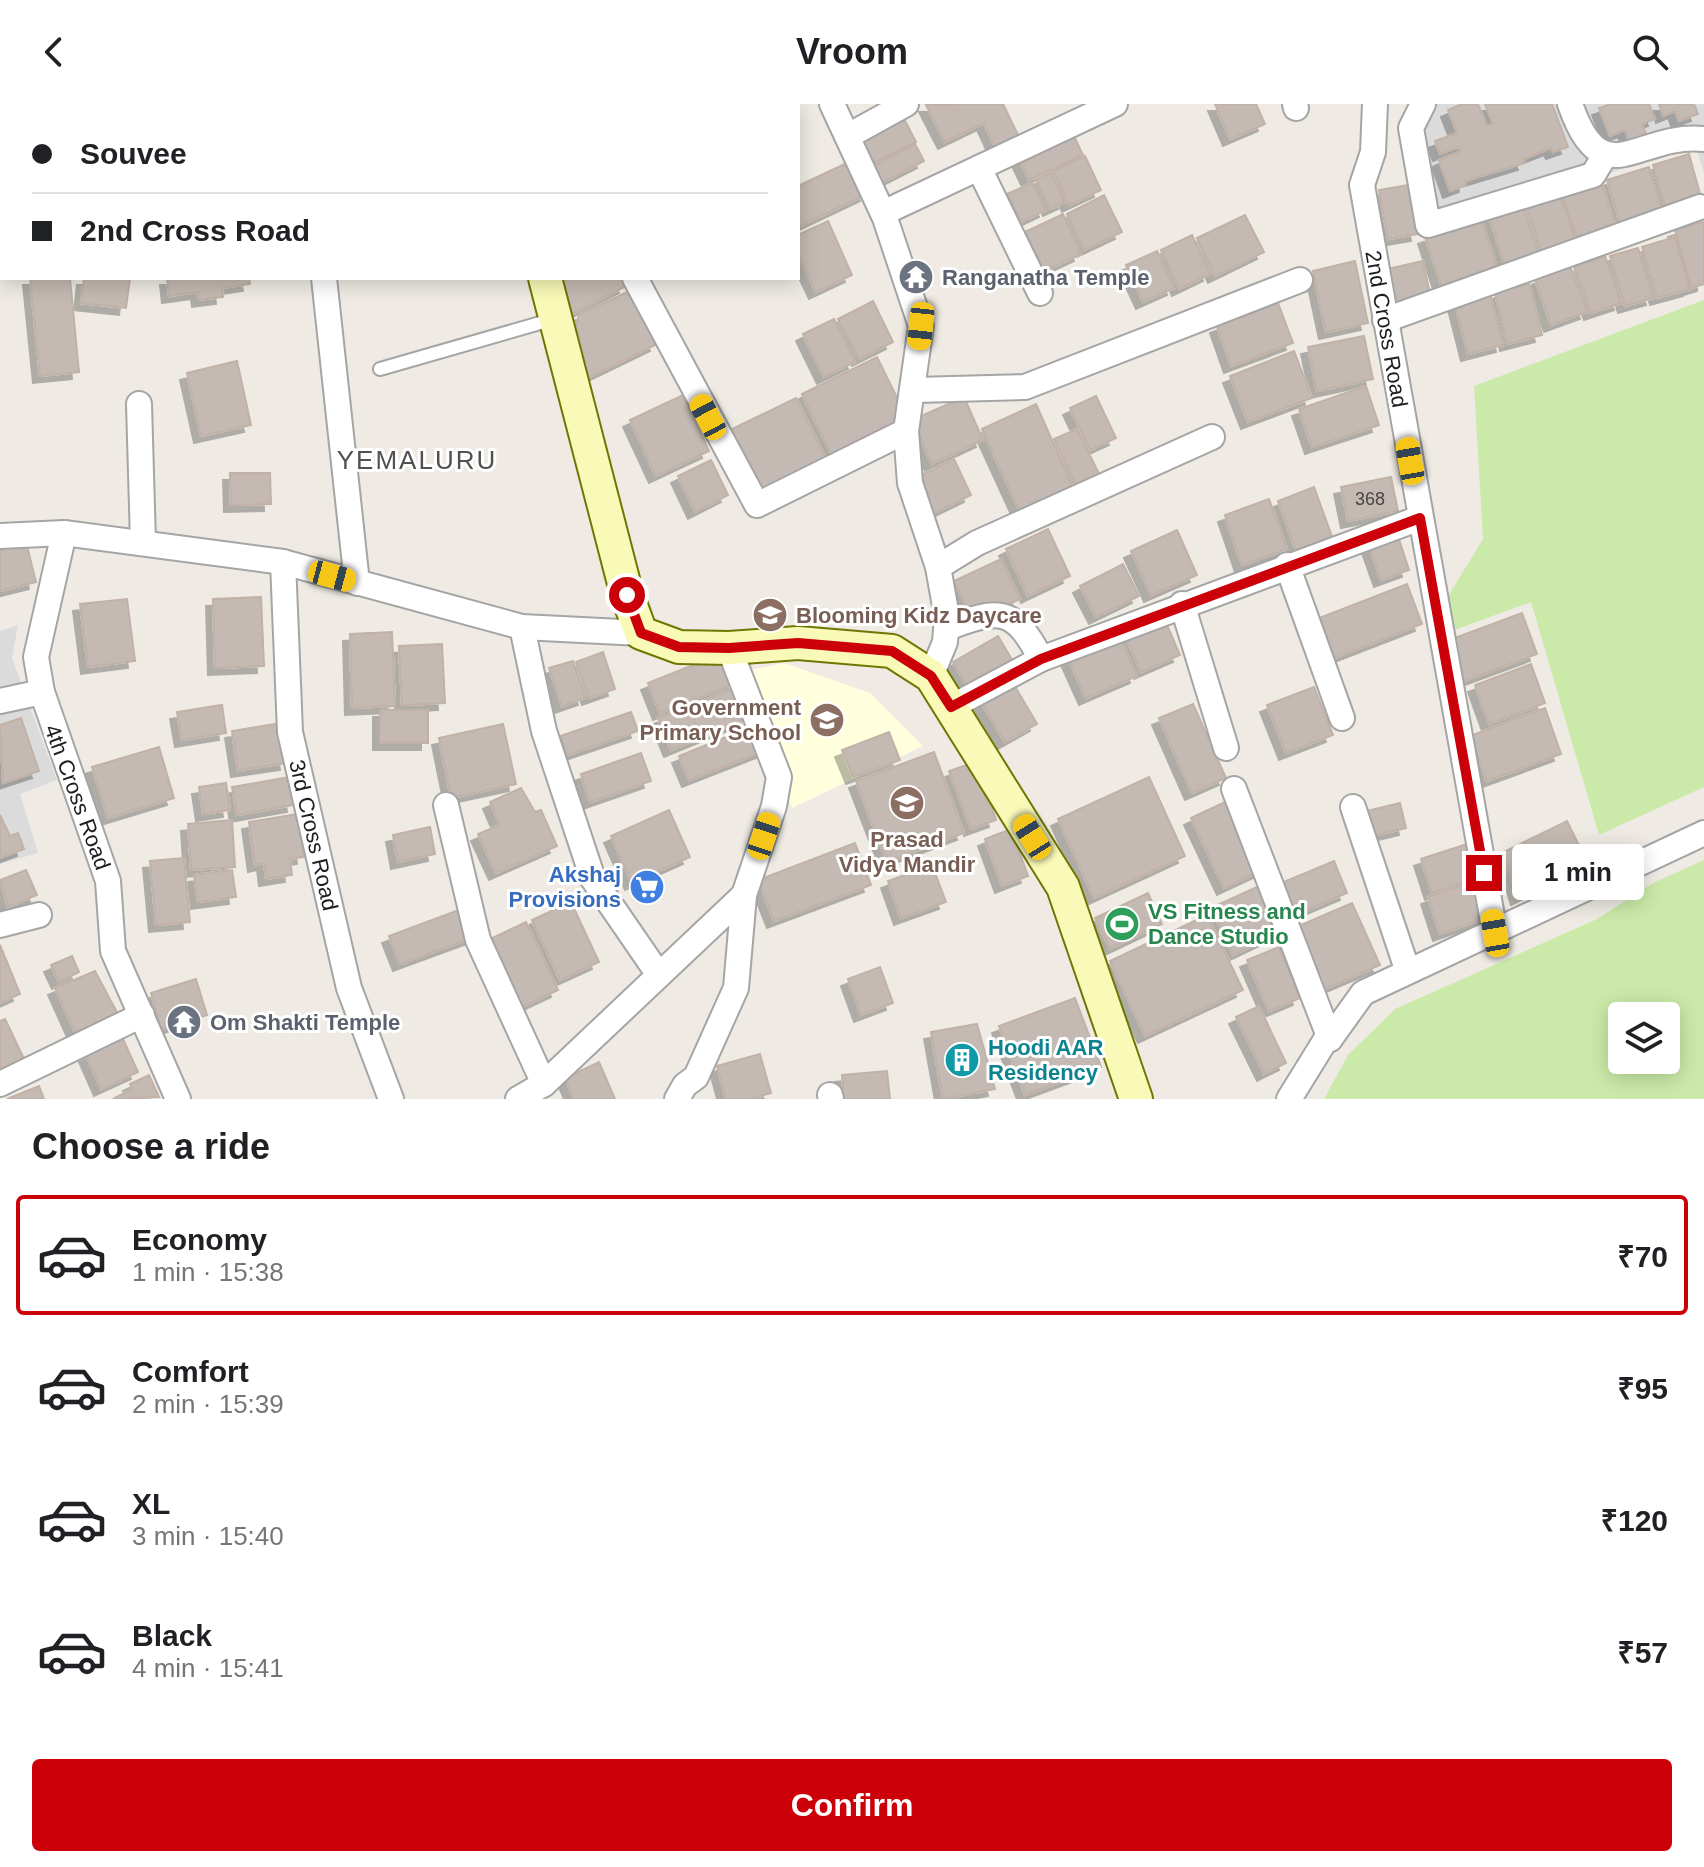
<!DOCTYPE html>
<meta charset="utf-8">
<style>
body{margin:0;font-family:Helvetica,sans-serif;background:#f6f6f6;color:#202124;height:100vh;display:flex;flex-direction:column;font-size:30px;white-space:nowrap}
*{box-sizing:border-box;margin:0}
p{font-size:26px;color:#757577}
.icon{flex:none;width:44px;height:44px;fill:none;stroke:currentColor;stroke-width:2;stroke-linecap:round;stroke-linejoin:round}
.map{position:relative;height:995px;overflow:hidden}
.details{display:flex;flex-direction:column;background:#fff;flex:1}
.details>*{flex:none}
.top-card{position:absolute;left:0px;top:0px;width:800px;height:176px;box-shadow:0 4px 20px #0003;display:grid;align-content:center;height:176px;padding:0 32px;background:#fff}
.buttons{position:absolute;left:1608px;top:898px;display:grid;gap:16px}
.buttons a{display:grid;place-items:center;width:72px;height:72px;border-radius:8px;background:#fff;box-shadow:0 4px 20px #0003;font-size:40px}
.end{position:absolute;width:36px;height:36px;margin:-18px;border:10px solid #cc0008;background:#fff;box-shadow:0 0 0 4px #fff}
.from{border-radius:50%}
.bubble{position:absolute;height:56px;border-radius:8px;background:#fff;box-shadow:0 4px 20px #0003;font-size:26px;font-weight:700;line-height:56px;text-align:center}
.car{position:absolute;width:24px;height:48px;margin:-24px -12px;border-radius:10px;box-shadow:0 0 6px 2px #0007;background:linear-gradient(#f5c518 24%,#345 0 40%,#f5c518 0 76%,#345 0 86%,#f5c518 0)}
.top-card b{display:flex;align-items:center;gap:28px;height:76px;font-size:30px}
.top-card b+b{border-top:2px solid #e0e0e0}
.top-card i{width:20px;height:20px;background:#202124}
ul{padding:0;list-style:none}
li{display:flex;align-items:center;gap:24px;height:120px;margin:0 16px 12px;padding:0 16px;border:4px solid transparent;border-radius:8px}
li div{flex:1}
li b{display:block;font-size:30px}
li em{font-style:normal;font-weight:700}
li.current{border-color:#cc0008}
li>.icon{width:72px;height:72px;stroke-width:1.5}
h2{padding:0 32px;font-size:36px;line-height:96px}
.primary-button{display:flex;gap:16px;margin-top:auto;padding:16px 32px}
.primary-button a{flex:1;height:92px;border-radius:8px;background:#cc0008;color:#fff;font-size:32px;font-weight:700;line-height:92px;text-align:center}
header{display:flex;justify-content:space-between;align-items:center;height:104px;padding:0 32px;background:#fff;font-size:36px;font-weight:700}
.map>svg:first-child{display:block}
.residential{fill:#dcdbdb}
.education{fill:#fffedd}
.grass{fill:#cbeaa9;fill-rule:evenodd}
.building{fill:#c4bab3;stroke:#c1b1a6;stroke-width:2;filter:url(#shadow)}
.lines{fill:none;stroke-linecap:round;stroke-linejoin:round}
.lane-casing{stroke:#a5a5a5;stroke-width:16}
.street-casing{stroke:#a5a5a5;stroke-width:28}
.secondary-casing{stroke:#6f7703;stroke-width:36}
.lane{stroke:#fff;stroke-width:12}
.street{stroke:#fff;stroke-width:24}
.secondary{stroke:#f9fab7;stroke-width:32}
.route{stroke:#cc0008;stroke-width:10}
.labels{text-anchor:middle;stroke-width:6;stroke-linejoin:round;paint-order:stroke}
.number-label{font-size:18px;fill:#484543}
.worship-label{font-size:22px;font-weight:bold;fill:#5b616d;stroke:#fff;text-anchor:start}
.street-label{font-size:22px;fill:#1e1e1e;stroke:#fff}
.education-label{font-size:22px;font-weight:bold;fill:#785e54;stroke:#fff;text-anchor:start}
.shop-label{font-size:22px;font-weight:bold;fill:#366cbe;stroke:#fff;text-anchor:end}
.leisure-label{font-size:22px;font-weight:bold;fill:#27864d;stroke:#fff;text-anchor:start}
.culture-label{font-size:22px;font-weight:bold;fill:#0d838f;stroke:#fff;text-anchor:start}
.quarter-label{font-size:26px;letter-spacing:2px;fill:#515151;stroke:#fff}
</style>
<header><svg class="icon" aria-label="back" viewBox="0 0 24 24"><path d="M15 5l-7 7 7 7"/></svg>Vroom<svg class="icon" aria-label="search" viewBox="0 0 24 24"><circle cx="10" cy="10" r="6"/><path d="M15 15l6 6"/></svg></header>
<div class="map">
<svg width="1704" height="995" viewBox="0 0 1704 995">
<defs>
<filter id="shadow"><feDropShadow dx="-7" dy="7" stdDeviation="0" flood-color="#0004"/></filter>
</defs>
<rect width="100%" height="100%" fill="#efebe4"/>
<g class="residential">
<polygon points="1417,0 1704,0 1704,69 1695,40 1426,132"/>
<polygon points="18,521 12,554 57,676 20,690 38,749 0,760 0,527"/>
</g>
<polygon class="education" points="784,559 870,589 923,642 792,704 737,569"/>
<g class="grass">
<polygon points="1704,196 1704,683 1599,731 1531,498 1452,527 1445,497 1483,435 1474,282"/>
<path d="M 1704,756 L 1704,995 L 1324,995 L 1348,951 L 1395,905 L 1597,815 L 1653,779 ZM 1622,912 L 1666,912 L 1666,956 L 1622,956 Z"/>
</g>
<g class="building">
<polygon points="1003,0 1019,33 996,45 984,19 945,38 926,1"/>
<polygon points="1215,0 1256,0 1265,20 1230,35"/>
<polygon points="1462,0 1478,0 1487,22 1493,20 1485,0 1552,0 1568,43 1553,48 1551,44 1523,55 1525,59 1465,77 1466,81 1450,87 1439,56 1461,47 1459,43 1440,50 1435,37 1457,29 1448,6"/>
<polygon points="1611,0 1649,0 1655,15 1642,20 1646,30 1629,36 1625,26 1610,32 1599,4"/>
<polygon points="1659,0 1694,0 1698,10 1679,17 1675,7 1663,12"/>
<polygon points="901,9 916,38 874,59 859,31"/>
<polygon points="1071,26 1083,51 1029,76 1017,51"/>
<polygon points="915,40 924,57 879,80 870,64"/>
<polygon points="1689,50 1702,97 1666,106 1653,61"/>
<polygon points="1085,52 1101,86 1069,101 1053,67"/>
<polygon points="851,57 867,90 798,123 798,82"/>
<polygon points="1649,63 1663,111 1621,124 1607,76"/>
<polygon points="1051,69 1065,98 1050,105 1036,76"/>
<polygon points="1601,77 1617,125 1578,138 1562,90"/>
<polygon points="1032,79 1046,106 1021,118 1007,90"/>
<polygon points="1409,81 1418,130 1388,135 1379,86"/>
<polygon points="1560,90 1576,137 1542,148 1526,101"/>
<polygon points="1104,91 1122,128 1084,146 1067,110"/>
<polygon points="1523,102 1539,150 1505,161 1489,113"/>
<polygon points="1063,110 1081,150 1045,167 1025,128"/>
<polygon points="1245,111 1264,148 1215,172 1197,134"/>
<polygon points="1481,115 1499,169 1443,187 1425,133"/>
<polygon points="828,117 852,171 816,188 798,150 798,131"/>
<polygon points="1704,118 1704,180 1691,184 1675,126"/>
<polygon points="1192,131 1210,170 1179,185 1161,146"/>
<polygon points="1675,133 1690,185 1657,194 1642,143"/>
<polygon points="1638,144 1653,194 1625,202 1610,152"/>
<polygon points="1157,147 1174,184 1143,198 1126,161"/>
<polygon points="1605,152 1621,199 1591,209 1574,163"/>
<polygon points="1355,157 1368,219 1326,228 1313,167"/>
<polygon points="1423,157 1431,195 1391,204 1383,166"/>
<polygon points="1570,162 1587,208 1551,221 1535,175"/>
<polygon points="30,174 70,174 79,268 40,272"/>
<polygon points="84,174 130,174 126,204 81,199"/>
<polygon points="167,174 249,174 250,180 222,184 223,193 199,196 198,188 169,192"/>
<polygon points="548,174 622,174 626,182 568,212"/>
<polygon points="1529,180 1542,231 1507,240 1495,189"/>
<polygon points="631,186 657,240 581,277 567,249 579,211"/>
<polygon points="1490,190 1503,241 1468,250 1455,199"/>
<polygon points="873,197 893,238 859,255 838,215"/>
<polygon points="1278,199 1293,239 1231,262 1217,222"/>
<polygon points="834,215 855,258 824,273 803,230"/>
<polygon points="1364,232 1373,275 1317,287 1308,243"/>
<polygon points="1294,247 1312,294 1248,318 1230,272"/>
<polygon points="877,253 908,316 833,353 802,290"/>
<polygon points="237,257 251,321 201,332 187,269"/>
<polygon points="1366,282 1379,321 1312,343 1299,305"/>
<polygon points="683,291 709,347 656,372 630,316"/>
<polygon points="1096,292 1116,334 1090,346 1070,304"/>
<polygon points="964,293 983,336 932,360 912,316"/>
<polygon points="796,294 828,359 758,393 726,328"/>
<polygon points="1036,300 1074,386 1021,410 982,325"/>
<polygon points="1077,325 1104,380 1081,391 1054,335"/>
<polygon points="954,355 971,391 932,410 915,374"/>
<polygon points="711,356 728,391 695,408 678,372"/>
<polygon points="230,369 270,369 271,400 231,401"/>
<polygon points="1391,373 1398,407 1348,417 1341,383"/>
<polygon points="1314,383 1334,438 1298,452 1278,397"/>
<polygon points="1269,395 1287,445 1242,461 1225,411"/>
<polygon points="1048,425 1070,472 1028,492 1006,445"/>
<polygon points="1177,426 1197,471 1151,491 1131,447"/>
<polygon points="1398,432 1409,466 1381,476 1369,442"/>
<polygon points="26,438 36,478 0,487 0,444"/>
<polygon points="1001,455 1020,495 973,517 954,477"/>
<polygon points="1123,460 1139,492 1096,513 1080,482"/>
<polygon points="1407,480 1422,520 1329,556 1314,516"/>
<polygon points="261,493 264,562 215,564 213,495"/>
<polygon points="127,495 135,557 88,563 80,500"/>
<polygon points="1522,509 1537,550 1464,577 1449,536"/>
<polygon points="1169,515 1171,520 1167,521 1180,551 1141,568 1126,534"/>
<polygon points="392,528 395,602 352,604 350,530"/>
<polygon points="1119,531 1137,572 1086,594 1068,554"/>
<polygon points="998,532 1015,561 970,587 953,558"/>
<polygon points="442,540 445,599 402,601 399,542"/>
<polygon points="603,548 615,585 589,594 576,558"/>
<polygon points="723,549 736,579 660,609 648,579"/>
<polygon points="573,557 585,594 562,602 549,564"/>
<polygon points="1531,560 1545,599 1489,620 1475,581"/>
<polygon points="1013,579 1037,620 1005,638 981,598"/>
<polygon points="737,583 749,614 671,646 658,614"/>
<polygon points="1314,583 1333,631 1286,649 1267,601"/>
<polygon points="1193,600 1226,674 1192,689 1159,614"/>
<polygon points="222,601 226,629 182,636 177,608"/>
<polygon points="1545,604 1561,650 1487,677 1470,632"/>
<rect x="380" y="606" width="48" height="33"/>
<polygon points="631,608 638,627 567,651 560,632"/>
<polygon points="21,614 39,667 3,679 0,621"/>
<polygon points="281,619 287,659 238,666 232,627"/>
<polygon points="503,620 516,680 451,694 439,634"/>
<polygon points="753,622 763,647 689,676 679,652"/>
<polygon points="889,628 900,656 853,673 842,646"/>
<polygon points="159,643 174,694 108,714 92,663"/>
<polygon points="934,648 964,729 887,758 856,677"/>
<polygon points="641,649 651,677 590,698 581,670"/>
<polygon points="975,658 996,716 971,725 949,667"/>
<polygon points="290,673 294,701 237,711 232,683"/>
<polygon points="1149,673 1185,752 1094,794 1058,715"/>
<polygon points="226,679 230,706 203,710 199,683"/>
<polygon points="521,684 535,708 541,706 557,742 496,769 478,730 500,721 490,698"/>
<polygon points="1227,697 1260,767 1224,784 1191,714"/>
<polygon points="1400,699 1406,724 1373,732 1367,707"/>
<polygon points="669,706 690,753 632,779 611,732"/>
<polygon points="298,710 304,753 290,755 292,771 266,775 264,759 255,761 249,718"/>
<polygon points="0,711 10,732 18,729 24,745 0,754"/>
<polygon points="232,716 235,763 191,766 188,720"/>
<polygon points="1567,717 1588,760 1518,794 1504,748"/>
<polygon points="430,723 435,750 398,758 393,731"/>
<polygon points="1011,725 1028,772 1002,782 985,735"/>
<polygon points="855,739 871,781 774,817 758,776"/>
<polygon points="1467,740 1478,773 1432,789 1421,755"/>
<polygon points="184,754 190,818 156,821 150,757"/>
<polygon points="1334,757 1347,789 1293,812 1279,780"/>
<polygon points="932,761 946,798 901,814 888,777"/>
<polygon points="26,766 37,791 8,803 0,776"/>
<polygon points="232,766 236,793 198,798 194,771"/>
<polygon points="1476,776 1489,813 1440,830 1428,793"/>
<polygon points="1261,781 1283,827 1233,851 1211,804"/>
<polygon points="1148,789 1162,820 1110,845 1095,814"/>
<polygon points="571,798 599,858 560,876 532,816"/>
<polygon points="1352,799 1380,861 1322,886 1294,824"/>
<polygon points="464,804 474,833 400,860 389,832"/>
<polygon points="1207,811 1243,886 1145,932 1110,857"/>
<polygon points="526,818 558,886 518,905 486,837"/>
<polygon points="0,841 20,890 0,899"/>
<polygon points="1279,843 1300,894 1269,907 1247,856"/>
<polygon points="72,852 79,868 59,878 51,861"/>
<polygon points="880,863 893,899 861,911 848,875"/>
<polygon points="95,867 121,916 78,935 55,884"/>
<polygon points="196,875 207,911 161,925 151,889"/>
<polygon points="1075,894 1101,963 1025,991 999,922"/>
<polygon points="1259,902 1286,959 1264,970 1236,913"/>
<polygon points="5,915 26,959 0,971 0,917"/>
<polygon points="977,920 995,985 943,995 931,928"/>
<polygon points="123,935 138,968 101,985 86,951"/>
<polygon points="760,950 771,989 750,995 726,995 717,962"/>
<polygon points="599,958 615,995 574,995 565,974"/>
<polygon points="887,967 890,995 844,995 842,971"/>
<polygon points="149,971 159,993 113,995 132,985 130,980"/>
<polygon points="39,982 44,995 7,995"/>
</g>
<g class="lines">
<defs>
<polyline id="lane" points="380,265 554,215"/>
<g id="street">
<polyline points="73,0 73,2"/>
<polyline points="832,0 885,114 921,222 906,327 910,379 938,463 947,513 945,538 931,572"/>
<polyline points="1295,0 1296,4"/>
<polyline points="1375,0 1373,48 1362,81 1495,829"/>
<polyline points="1423,0 1411,24 1428,121 1593,71 1605,51"/>
<path d="M 1570,0 C 1603,94 1637,28 1704,35"/>
<polyline points="125,2 132,0"/>
<polyline points="0,28 2,28"/>
<polyline points="848,32 906,0"/>
<polyline points="979,64 1040,189"/>
<polyline points="883,109 1115,0"/>
<polyline points="324,174 357,479"/>
<polyline points="635,174 757,401 906,327"/>
<polyline points="1385,216 1700,103"/>
<polyline points="915,286 1025,283 1300,176"/>
<polyline points="139,300 143,438"/>
<polyline points="64,429 36,553 42,588 108,777 113,847 178,995"/>
<polyline points="0,432 64,429 283,458 522,523 641,529"/>
<polyline points="283,458 290,628 349,884 391,995"/>
<polyline points="1287,461 1342,614"/>
<polyline points="938,463 977,439 1212,333"/>
<polyline points="1182,500 1226,644"/>
<polyline points="522,523 544,627 593,775 659,871"/>
<path d="M 947,524 C 1000,504 1014,503 1041,555"/>
<polyline points="0,597 42,588"/>
<polyline points="951,603 1041,555 1420,414"/>
<polyline points="1234,685 1330,935"/>
<polyline points="446,701 478,836 544,980"/>
<polyline points="1353,703 1407,865"/>
<polyline points="0,821 39,811"/>
<polyline points="0,980 142,911"/>
<polyline points="830,991 831,995"/>
<polyline points="518,995 544,980 744,791"/>
<polyline points="677,995 685,981 696,973 736,884 744,791 774,702 779,673 729,544"/>
<polyline points="1289,995 1328,932 1330,935 1363,889 1704,729"/>
</g>
<g id="secondary">
<polyline points="571,2 572,0"/>
<polyline points="545,174 627,491 641,529 679,543 729,544 798,539 892,547 931,572 1063,783 1136,995"/>
</g>
</defs>
<use href="#lane" class="lane-casing"/>
<use href="#street" class="street-casing"/>
<use href="#secondary" class="secondary-casing"/>
<use href="#lane" class="lane"/>
<use href="#street" class="street"/>
<use href="#secondary" class="secondary"/>
</g>
<g class="lines">
<polyline class="route" points="627,491 641,529 679,543 729,544 798,539 892,547 931,572 951,603 1041,555 1420,414 1484,769"/>
</g>
<defs>
<symbol id="temple-disc" viewBox="-11 -11 22 22"><circle r="9.5" fill="#6b7280" stroke="#fff"/><path d="M0-6L5-2H3V0L6.5 2.5H4V6H1.5V3h-3V6H-4V2.5H-6.5L-3 0V-2H-5Z" fill="#fff"/></symbol>
<symbol id="school-disc" viewBox="-11 -11 22 22"><circle r="9.5" fill="#8d6e63" stroke="#fff"/><path d="M0-5L7-2L0 1L-7-2ZM-4 1L0 2.5L4 1V4Q0 6-4 4Z" fill="#fff"/></symbol>
<symbol id="supermarket-disc" viewBox="-11 -11 22 22"><circle r="9.5" fill="#3f7fe0" stroke="#fff"/><path d="M-6-5.5h2.5l.6 2H6L4.5 2H-2.5L-4.4-4H-6ZM-1.5 3.2a1.3 1.3 0 1 0 .1 0ZM3 3.2a1.3 1.3 0 1 0 .1 0Z" fill="#fff"/></symbol>
<symbol id="stadium-disc" viewBox="-11 -11 22 22"><circle r="9.5" fill="#2e9e5b" stroke="#fff"/><path d="M0-5a6.5 5 0 1 0 0 10a6.5 5 0 1 0 0-10ZM-3.5-1.8h7v3.6h-7Z" fill="#fff"/></symbol>
<symbol id="building-disc" viewBox="-11 -11 22 22"><circle r="9.5" fill="#0f9aa8" stroke="#fff"/><path d="M-4-6H4V6H1V3H-1V6H-4ZM-2.5-4.3h1.7v1.8h-1.7ZM.8-4.3h1.7v1.8H.8ZM-2.5-1h1.7V.8h-1.7ZM.8-1h1.7V.8H.8Z" fill="#fff"/></symbol>
</defs>
<g fill-rule="evenodd">
<use href="#temple-disc" x="896" y="153" width="40" height="40"/>
<use href="#school-disc" x="750" y="491" width="40" height="40"/>
<use href="#school-disc" x="807" y="596" width="40" height="40"/>
<use href="#school-disc" x="887" y="679" width="40" height="40"/>
<use href="#supermarket-disc" x="627" y="763" width="40" height="40"/>
<use href="#stadium-disc" x="1102" y="800" width="40" height="40"/>
<use href="#temple-disc" x="164" y="898" width="40" height="40"/>
<use href="#building-disc" x="942" y="936" width="40" height="40"/>
</g>
<g class="labels">
<g class="number-label">
<text x="1370" y="401">368</text>
</g>
<g class="worship-label">
<text x="942" y="181">Ranganatha Temple</text>
<text x="210" y="926">Om Shakti Temple</text>
</g>
<g class="street-label">
<text transform="translate(1387 225) rotate(80)" y="8">2nd Cross Road</text>
<text transform="translate(78 693) rotate(70)" y="8">4th Cross Road</text>
<text transform="translate(314 731) rotate(77)" y="8">3rd Cross Road</text>
</g>
<g class="education-label">
<text x="796" y="519">Blooming Kidz Daycare</text>
<text x="801" y="611" text-anchor="end">Government<tspan x="801" dy="25">Primary School</tspan></text>
<text x="907" y="743" text-anchor="middle">Prasad<tspan x="907" dy="25">Vidya Mandir</tspan></text>
</g>
<g class="shop-label">
<text x="621" y="778">Akshaj<tspan x="621" dy="25">Provisions</tspan></text>
</g>
<g class="leisure-label">
<text x="1148" y="815">VS Fitness and<tspan x="1148" dy="25">Dance Studio</tspan></text>
</g>
<g class="culture-label">
<text x="988" y="951">Hoodi AAR<tspan x="988" dy="25">Residency</tspan></text>
</g>
<g class="quarter-label">
<text x="417" y="365">YEMALURU</text>
</g>
</g>
</svg>
<div class="buttons">
<a><svg class="icon" aria-label="layers" viewBox="0 0 24 24"><path d="M12 4l9 5-9 5-9-5zM3 14l9 5 9-5"/></svg></a>
</div>
<i class="end from" style="left:627px;top:491px"></i>
<i class="end" style="left:1484px;top:769px"></i>
<div class="bubble" style="left:1512px;top:740px;width:132px">1 min</div>
<i class="car" style="left:921px;top:222px;rotate:186deg"></i>
<i class="car" style="left:708px;top:313px;rotate:332deg"></i>
<i class="car" style="left:1410px;top:357px;rotate:350deg"></i>
<i class="car" style="left:332px;top:472px;rotate:105deg"></i>
<i class="car" style="left:764px;top:732px;rotate:18deg"></i>
<i class="car" style="left:1032px;top:733px;rotate:328deg"></i>
<i class="car" style="left:1495px;top:829px;rotate:350deg"></i>
<div class="top-card">
<b><i class="from"></i>Souvee</b>
<b><i></i>2nd Cross Road</b>
</div>
</div>
<section class="details">
<h2>Choose a ride</h2>
<ul>
<li class="current"><svg class="icon" aria-label="car" viewBox="0 0 24 24"><path d="M5 17H2v-5l4-1 3-4h7l3 4 3 1v5h-3M9 17h6M6 11h13"/><circle cx="7" cy="17" r="2"/><circle cx="17" cy="17" r="2"/></svg><div><b>Economy</b><p>1 min · 15:38</p></div><em>₹70</em></li>
<li><svg class="icon" aria-label="car" viewBox="0 0 24 24"><path d="M5 17H2v-5l4-1 3-4h7l3 4 3 1v5h-3M9 17h6M6 11h13"/><circle cx="7" cy="17" r="2"/><circle cx="17" cy="17" r="2"/></svg><div><b>Comfort</b><p>2 min · 15:39</p></div><em>₹95</em></li>
<li><svg class="icon" aria-label="car" viewBox="0 0 24 24"><path d="M5 17H2v-5l4-1 3-4h7l3 4 3 1v5h-3M9 17h6M6 11h13"/><circle cx="7" cy="17" r="2"/><circle cx="17" cy="17" r="2"/></svg><div><b>XL</b><p>3 min · 15:40</p></div><em>₹120</em></li>
<li><svg class="icon" aria-label="car" viewBox="0 0 24 24"><path d="M5 17H2v-5l4-1 3-4h7l3 4 3 1v5h-3M9 17h6M6 11h13"/><circle cx="7" cy="17" r="2"/><circle cx="17" cy="17" r="2"/></svg><div><b>Black</b><p>4 min · 15:41</p></div><em>₹57</em></li>
</ul>
<div class="primary-button"><a>Confirm</a></div>
</section>
